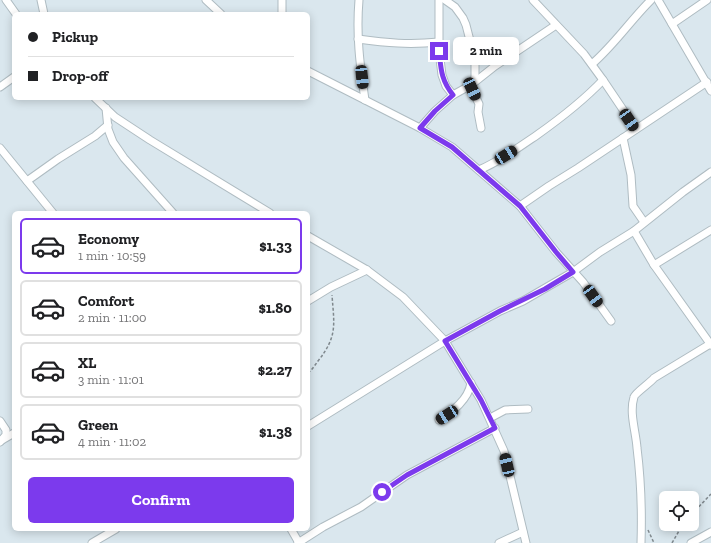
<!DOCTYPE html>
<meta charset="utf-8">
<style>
body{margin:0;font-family:"Zilla Slab",serif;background:#f6f6f6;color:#202124;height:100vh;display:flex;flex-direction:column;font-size:15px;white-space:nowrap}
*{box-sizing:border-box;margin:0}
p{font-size:13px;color:#757577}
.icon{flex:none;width:22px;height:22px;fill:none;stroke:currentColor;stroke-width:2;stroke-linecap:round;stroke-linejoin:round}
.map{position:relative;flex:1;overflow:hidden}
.side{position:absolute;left:12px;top:211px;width:298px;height:320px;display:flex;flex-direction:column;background:#fff;border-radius:6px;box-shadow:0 2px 10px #0003}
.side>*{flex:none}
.guide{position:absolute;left:12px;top:12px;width:298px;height:88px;border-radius:6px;box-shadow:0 2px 10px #0003;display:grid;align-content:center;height:88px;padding:0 16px;background:#fff}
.tools{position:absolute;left:659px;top:491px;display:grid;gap:8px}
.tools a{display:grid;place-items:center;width:40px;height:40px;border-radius:6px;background:#fff;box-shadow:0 2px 10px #0003;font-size:20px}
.end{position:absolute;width:18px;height:18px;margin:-9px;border:5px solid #7c3aed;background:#fff;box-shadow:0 0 0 2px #fff}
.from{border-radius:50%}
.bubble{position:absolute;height:28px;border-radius:6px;background:#fff;box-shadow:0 2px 10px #0003;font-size:13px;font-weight:700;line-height:28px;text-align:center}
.car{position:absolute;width:12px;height:24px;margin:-12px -6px;border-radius:5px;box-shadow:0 0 3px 1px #0007;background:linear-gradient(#222 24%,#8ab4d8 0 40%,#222 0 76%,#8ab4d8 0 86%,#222 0)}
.guide b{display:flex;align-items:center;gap:14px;height:38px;font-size:15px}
.guide b+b{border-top:1px solid #e0e0e0}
.guide i{width:10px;height:10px;background:#202124}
ul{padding:7px 0 0;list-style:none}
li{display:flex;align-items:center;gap:12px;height:56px;margin:0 8px 6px;padding:0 8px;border:2px solid #e0e0e0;border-radius:6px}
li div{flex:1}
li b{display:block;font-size:15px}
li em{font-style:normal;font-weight:700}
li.active{border-color:#7c3aed}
li>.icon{width:36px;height:36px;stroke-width:1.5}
.action{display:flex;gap:8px;margin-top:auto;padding:8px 16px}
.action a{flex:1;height:46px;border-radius:6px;background:#7c3aed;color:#fff;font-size:16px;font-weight:700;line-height:46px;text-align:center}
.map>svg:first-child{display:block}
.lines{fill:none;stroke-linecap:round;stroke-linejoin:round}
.street-casing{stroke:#afbcc2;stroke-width:9}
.path{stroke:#7f888d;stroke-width:1.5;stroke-dasharray:3 2;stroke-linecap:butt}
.street{stroke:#fff;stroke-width:7}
.route{stroke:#7c3aed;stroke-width:5}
</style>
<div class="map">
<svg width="711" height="543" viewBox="0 0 711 543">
<rect width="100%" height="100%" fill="#dae7ee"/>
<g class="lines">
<defs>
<g id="street">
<polyline points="6,0 16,14"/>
<polyline points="41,0 44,14"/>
<polyline points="206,0 221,14"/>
<polyline points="282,0 282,14"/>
<path d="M 359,0 C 356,35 360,65 365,100"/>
<polyline points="439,0 439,51 442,75 446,86 453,95"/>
<polyline points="445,0 455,7 463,18 466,25 475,60 475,77 472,84 472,89 479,104 478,112 481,128"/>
<polyline points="533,0 584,54 603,80 636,129"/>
<polyline points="658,0 711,91"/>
<polyline points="672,24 707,0"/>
<path d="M 358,39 C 387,43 409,45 439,42"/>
<path d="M 592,64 C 614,45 630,21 651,0"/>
<polyline points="308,71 420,128 452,147 520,206 556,252 583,282 611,321"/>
<polyline points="0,87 14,77"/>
<polyline points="95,98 115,117 150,140 270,213"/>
<polyline points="106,108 108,129 113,142 124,158 173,213"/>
<polyline points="420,128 435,111 453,95 471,85 495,66 556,25"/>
<polyline points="623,138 631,175 633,206 644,222"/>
<polyline points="0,148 53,213"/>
<path d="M 479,170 C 500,161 518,148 537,135 C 561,118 583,101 603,80"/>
<polyline points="27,181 58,159 95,136 108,125"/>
<polyline points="520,206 549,186 578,168 707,82"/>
<polyline points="634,231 654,265 711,345"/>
<polyline points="308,236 367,270 403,297 445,341 481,400 504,451 526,543"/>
<polyline points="654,265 711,230"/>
<polyline points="308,301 331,287 367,270"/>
<polyline points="490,418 505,410 528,409"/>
<path d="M 439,420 C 453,411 468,400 471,383"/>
<polyline points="0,421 6,430 6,435 0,442"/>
<polyline points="308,426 445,341 500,311 523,301 573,272 600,252 634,231 683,192 711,172"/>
<polyline points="2,440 14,433"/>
<polyline points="291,529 299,543"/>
<polyline points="92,543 116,529"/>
<polyline points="298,543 323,527 361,507 407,475 495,428"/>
<polyline points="499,543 523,532"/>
<path d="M 641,543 C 642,512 641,480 637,448 C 636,432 629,413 634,397 C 635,393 650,383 654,378 L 710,344"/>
<polyline points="691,543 711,532"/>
</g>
</defs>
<use href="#street" class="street-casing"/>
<g class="path">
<path d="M 308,373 C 312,370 315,365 318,361 C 338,336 334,324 332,295"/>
<polyline points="692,514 711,494"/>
<polyline points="648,530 654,543"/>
<polyline points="672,543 683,524"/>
</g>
<use href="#street" class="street"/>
</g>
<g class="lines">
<path class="route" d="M 382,492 L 407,475 L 495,428 L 481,400 L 445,341 L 500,311 L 545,289 L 573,272 L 556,252 L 520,206 L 452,147 L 420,128 L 435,111 L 453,95 C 441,80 441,69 439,51"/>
</g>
</svg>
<div class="tools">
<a><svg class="icon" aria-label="locate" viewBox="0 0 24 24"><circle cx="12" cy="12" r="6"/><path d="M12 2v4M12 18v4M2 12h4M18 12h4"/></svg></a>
</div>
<i class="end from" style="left:382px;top:492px"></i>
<i class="end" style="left:439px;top:51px"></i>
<div class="bubble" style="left:453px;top:37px;width:66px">2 min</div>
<i class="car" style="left:362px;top:77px;rotate:174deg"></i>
<i class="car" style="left:472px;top:89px;rotate:155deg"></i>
<i class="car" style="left:629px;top:120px;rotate:146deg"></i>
<i class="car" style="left:506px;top:155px;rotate:59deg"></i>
<i class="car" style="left:593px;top:296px;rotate:144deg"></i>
<i class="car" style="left:447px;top:415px;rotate:237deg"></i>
<i class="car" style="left:507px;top:465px;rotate:347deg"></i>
<div class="guide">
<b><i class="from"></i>Pickup</b>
<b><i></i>Drop-off</b>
</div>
<section class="side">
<ul>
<li class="active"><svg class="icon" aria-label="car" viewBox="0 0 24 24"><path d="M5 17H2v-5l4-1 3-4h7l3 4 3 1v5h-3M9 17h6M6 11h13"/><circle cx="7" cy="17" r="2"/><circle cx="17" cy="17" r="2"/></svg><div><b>Economy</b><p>1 min · 10:59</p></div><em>$1.33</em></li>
<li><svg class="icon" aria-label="car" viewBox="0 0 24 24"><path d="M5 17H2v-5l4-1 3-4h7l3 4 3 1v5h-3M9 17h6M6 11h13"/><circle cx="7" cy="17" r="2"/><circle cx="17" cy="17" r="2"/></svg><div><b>Comfort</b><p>2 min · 11:00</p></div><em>$1.80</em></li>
<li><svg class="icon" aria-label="car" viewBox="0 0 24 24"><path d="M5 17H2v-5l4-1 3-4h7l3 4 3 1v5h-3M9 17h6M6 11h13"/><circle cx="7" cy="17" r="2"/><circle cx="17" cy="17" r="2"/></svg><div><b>XL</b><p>3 min · 11:01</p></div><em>$2.27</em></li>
<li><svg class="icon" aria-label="car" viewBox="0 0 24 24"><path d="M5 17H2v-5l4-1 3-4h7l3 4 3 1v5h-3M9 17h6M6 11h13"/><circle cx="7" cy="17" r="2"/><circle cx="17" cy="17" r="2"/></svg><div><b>Green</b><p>4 min · 11:02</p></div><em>$1.38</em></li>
</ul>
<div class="action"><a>Confirm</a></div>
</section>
</div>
